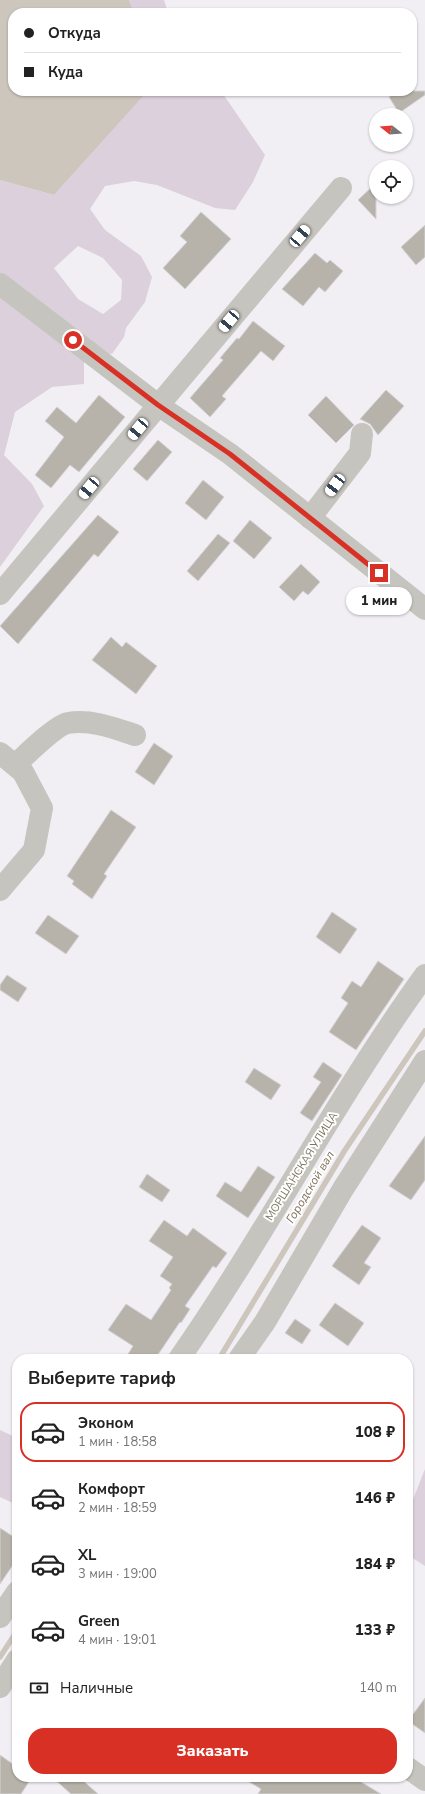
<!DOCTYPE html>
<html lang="ru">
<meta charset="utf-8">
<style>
body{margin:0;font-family:"Nunito Sans",sans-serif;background:#f6f6f6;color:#222;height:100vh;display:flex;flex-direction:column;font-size:15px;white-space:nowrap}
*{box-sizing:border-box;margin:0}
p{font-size:13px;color:#767676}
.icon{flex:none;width:22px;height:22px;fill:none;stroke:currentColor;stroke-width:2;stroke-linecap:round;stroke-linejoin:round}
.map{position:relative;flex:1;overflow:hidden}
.panel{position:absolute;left:12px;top:1354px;width:401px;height:428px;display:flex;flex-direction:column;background:#fff;border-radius:16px;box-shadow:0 1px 3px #0004}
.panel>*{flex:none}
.banner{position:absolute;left:8px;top:8px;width:409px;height:88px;border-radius:16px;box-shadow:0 1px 3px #0004;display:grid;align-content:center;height:88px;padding:0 16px;background:#fff}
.needle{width:26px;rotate:287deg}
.controls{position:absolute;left:369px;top:108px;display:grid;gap:8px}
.controls a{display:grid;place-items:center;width:44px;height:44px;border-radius:50%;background:#fff;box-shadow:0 1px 3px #0004;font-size:20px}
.end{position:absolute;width:18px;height:18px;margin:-9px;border:5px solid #d93025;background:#fff;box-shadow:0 0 0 2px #fff}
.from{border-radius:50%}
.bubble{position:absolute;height:28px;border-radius:14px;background:#fff;box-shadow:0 1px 3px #0004;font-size:13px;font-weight:800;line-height:28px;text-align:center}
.car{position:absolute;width:12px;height:24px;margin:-12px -6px;border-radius:5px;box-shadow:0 0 3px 1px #0007;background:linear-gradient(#fff 24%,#345 0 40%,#fff 0 76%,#345 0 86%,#fff 0)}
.banner b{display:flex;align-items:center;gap:14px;height:38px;font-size:15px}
.banner b+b{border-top:1px solid #e0e0e0}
.banner i{width:10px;height:10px;background:#222}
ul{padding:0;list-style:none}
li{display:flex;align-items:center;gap:12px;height:60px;margin:0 8px 6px;padding:0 8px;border:2px solid transparent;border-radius:16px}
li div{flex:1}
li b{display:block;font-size:15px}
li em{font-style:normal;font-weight:800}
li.active{border-color:#d93025}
li>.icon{width:36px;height:36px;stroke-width:1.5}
h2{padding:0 16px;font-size:18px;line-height:48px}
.pay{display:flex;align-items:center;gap:10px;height:44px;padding:0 16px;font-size:15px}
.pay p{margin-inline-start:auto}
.primary-button{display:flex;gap:8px;margin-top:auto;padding:8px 16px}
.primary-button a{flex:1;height:46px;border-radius:16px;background:#d93025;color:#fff;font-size:16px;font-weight:800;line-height:46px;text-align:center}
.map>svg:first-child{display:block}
.green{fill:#dbd0db;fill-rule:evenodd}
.water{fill:#cdc6bd}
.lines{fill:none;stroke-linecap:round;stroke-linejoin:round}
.stream{stroke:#cdc6bd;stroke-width:5.5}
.building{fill:#b7b3aa;stroke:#d3d2d5}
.minor{stroke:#c6c4be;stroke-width:22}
.route{stroke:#d93025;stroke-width:5}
.labels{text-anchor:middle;stroke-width:4;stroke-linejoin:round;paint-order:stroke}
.street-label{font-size:11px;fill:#7c755d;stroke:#fff}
.water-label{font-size:12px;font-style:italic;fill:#80715c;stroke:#fff}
</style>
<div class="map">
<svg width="425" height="1794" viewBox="0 0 425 1794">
<rect width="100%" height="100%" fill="#f1eff4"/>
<g class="green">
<polygon points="129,0 164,0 168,13 134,13"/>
<path d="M 148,91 L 221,91 L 265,155 L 253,182 L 235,210 L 215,208 L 157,185 L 134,181 L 105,186 L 90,209 L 105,230 L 141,256 L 152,277 L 145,302 L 126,328 L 124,337 L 112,354 L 91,351 L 0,276 L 0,180 L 54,195 ZM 78,246 L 103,258 L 122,280 L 121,300 L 103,314 L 78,299 L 54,268 Z"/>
<polygon points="0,294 84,358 84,384 52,387 15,412 4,455 32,484 44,506 0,567"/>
<polygon points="0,1430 17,1438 17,1505 0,1497"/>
<polygon points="425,1469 425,1566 408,1555 408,1512"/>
</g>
<polygon class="water" points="0,0 129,0 134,13 13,13 13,91 148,91 54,195 0,180"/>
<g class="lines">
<g class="stream">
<polyline points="219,1359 345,1150 425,1031"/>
<polyline points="0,1657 17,1631"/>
</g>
</g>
<g class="building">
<polygon points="397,91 425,91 425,95 399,113 389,97"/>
<polygon points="376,183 376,219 358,200"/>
<polygon points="201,212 231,239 185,289 163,268 187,242 180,236"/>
<polygon points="425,225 425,257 416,265 401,247"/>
<polygon points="315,253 327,263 330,260 343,271 325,292 319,287 303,306 282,289"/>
<polygon points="253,321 285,346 273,361 261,351 222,396 226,399 210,417 190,398 223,360 220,358 237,338 239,339"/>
<polygon points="386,390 404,406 378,435 370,424 360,419"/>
<polygon points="99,395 125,417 79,472 70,465 51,488 35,475 64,437 45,421 57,407 76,423"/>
<polygon points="326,396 354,425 336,443 308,415"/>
<polygon points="158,440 172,452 147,481 133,469"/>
<polygon points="203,480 224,497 206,520 185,503"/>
<polygon points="98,515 119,532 98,557 94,554 18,644 0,626"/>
<polygon points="250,520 272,538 254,559 233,541"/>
<polygon points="218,534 230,543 198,581 187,571"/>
<polygon points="301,564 320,582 308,595 303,591 294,601 279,587"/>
<polygon points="111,637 122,647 126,642 157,666 136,694 92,660"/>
<polygon points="154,743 173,756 154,785 135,772"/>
<polygon points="111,810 136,827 104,874 107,876 92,899 72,884 74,881 67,876"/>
<polygon points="332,912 357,929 340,954 316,937"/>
<polygon points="48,915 79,936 66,954 35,933"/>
<polygon points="378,961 404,979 356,1050 329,1032 348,1003 341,998 352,981 361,987"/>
<polygon points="7,975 27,988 18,1002 0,990 0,985"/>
<polygon points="323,1062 342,1075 312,1121 300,1113 321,1082 313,1077"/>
<polygon points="254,1068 281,1085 271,1100 245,1082"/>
<polygon points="425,1136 425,1180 411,1200 389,1186"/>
<polygon points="258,1166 275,1177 248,1218 216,1196 225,1182 241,1192"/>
<polygon points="147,1174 170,1190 162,1202 139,1187"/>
<polygon points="164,1220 187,1236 193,1228 227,1253 216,1268 213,1266 185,1306 190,1309 181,1323 180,1322 155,1359 125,1359 133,1346 108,1330 126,1304 151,1320 171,1290 169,1288 172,1284 160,1276 173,1257 149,1241"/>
<polygon points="362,1225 381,1238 364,1263 371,1267 359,1285 332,1266"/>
<polygon points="335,1303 364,1323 348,1346 319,1325"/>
<polygon points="295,1319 311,1330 302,1344 285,1333"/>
<polygon points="0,1528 17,1539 17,1559 0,1584"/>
<polygon points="425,1698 425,1733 408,1721"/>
<polygon points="0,1755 17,1767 17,1777 32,1777 21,1794 0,1794"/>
<polygon points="52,1777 79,1777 98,1794 71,1794"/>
<polygon points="241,1777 353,1777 381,1794 258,1794 261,1789"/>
</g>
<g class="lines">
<g class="minor">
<polyline points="0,284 158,405 230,454 425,609"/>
<polyline points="310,518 360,453 362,434"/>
<polyline points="0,594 341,188"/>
<polyline points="0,753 23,772 42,808 34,850 0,890"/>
<path d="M 15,765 C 25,756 56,725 68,723 C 91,719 114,728 135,735"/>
<path d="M 179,1359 C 266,1234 336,1098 425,975"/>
<polyline points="239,1359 265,1322 343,1189 425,1061"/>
<polyline points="0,1617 17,1592"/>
<polyline points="0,1687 17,1660"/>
<polyline points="408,1768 425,1780"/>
</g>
</g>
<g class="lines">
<polyline class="route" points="73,340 158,405 230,454 379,573"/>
</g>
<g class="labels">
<g class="street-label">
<text transform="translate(301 1166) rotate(-58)" y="4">МОРШАНСКАЯ УЛИЦА</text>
</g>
<g class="water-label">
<text transform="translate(310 1187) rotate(-59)" y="4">Городской вал</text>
</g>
</g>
</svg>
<div class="controls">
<a><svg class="needle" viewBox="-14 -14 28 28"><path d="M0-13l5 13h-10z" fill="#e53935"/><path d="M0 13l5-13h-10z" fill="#767676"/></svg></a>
<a><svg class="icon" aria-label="locate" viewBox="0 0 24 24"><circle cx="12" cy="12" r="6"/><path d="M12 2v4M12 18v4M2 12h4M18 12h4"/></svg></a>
</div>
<i class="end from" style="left:73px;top:340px"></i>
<i class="end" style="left:379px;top:573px"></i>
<div class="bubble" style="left:346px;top:587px;width:66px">1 мин</div>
<i class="car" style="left:300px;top:236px;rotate:40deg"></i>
<i class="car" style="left:229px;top:321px;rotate:220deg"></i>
<i class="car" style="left:138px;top:429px;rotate:220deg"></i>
<i class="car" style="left:335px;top:485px;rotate:217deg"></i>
<i class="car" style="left:89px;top:488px;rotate:220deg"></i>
<div class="banner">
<b><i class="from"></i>Откуда</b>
<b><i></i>Куда</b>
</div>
<section class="panel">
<h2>Выберите тариф</h2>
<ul>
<li class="active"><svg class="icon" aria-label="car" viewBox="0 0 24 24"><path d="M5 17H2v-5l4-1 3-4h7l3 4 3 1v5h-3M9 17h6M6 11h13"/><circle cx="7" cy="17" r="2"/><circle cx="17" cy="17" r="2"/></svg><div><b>Эконом</b><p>1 мин · 18:58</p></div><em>108 ₽</em></li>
<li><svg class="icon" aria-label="car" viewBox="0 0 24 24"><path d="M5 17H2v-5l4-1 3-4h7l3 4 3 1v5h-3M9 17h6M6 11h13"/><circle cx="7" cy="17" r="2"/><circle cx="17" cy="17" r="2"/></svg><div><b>Комфорт</b><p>2 мин · 18:59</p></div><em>146 ₽</em></li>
<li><svg class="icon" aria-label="car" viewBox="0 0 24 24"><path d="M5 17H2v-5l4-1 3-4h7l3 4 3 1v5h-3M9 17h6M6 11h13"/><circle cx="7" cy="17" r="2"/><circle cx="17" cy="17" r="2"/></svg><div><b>XL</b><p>3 мин · 19:00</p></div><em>184 ₽</em></li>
<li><svg class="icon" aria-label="car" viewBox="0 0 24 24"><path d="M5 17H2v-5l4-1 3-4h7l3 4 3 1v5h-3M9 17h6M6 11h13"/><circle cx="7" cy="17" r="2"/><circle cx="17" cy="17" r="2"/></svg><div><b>Green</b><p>4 мин · 19:01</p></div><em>133 ₽</em></li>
</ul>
<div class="pay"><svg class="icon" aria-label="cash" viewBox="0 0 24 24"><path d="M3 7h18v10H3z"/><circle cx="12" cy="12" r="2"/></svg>Наличные<p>140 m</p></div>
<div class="primary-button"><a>Заказать</a></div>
</section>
</div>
